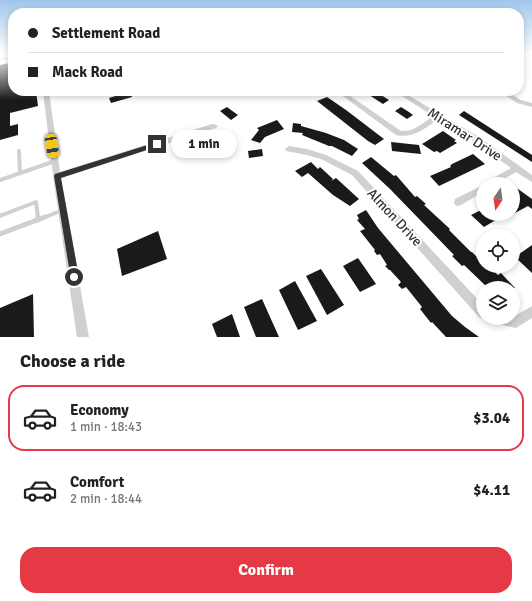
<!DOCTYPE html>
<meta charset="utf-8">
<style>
body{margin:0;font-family:Signika,sans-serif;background:#f6f6f6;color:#222;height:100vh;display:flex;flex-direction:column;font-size:15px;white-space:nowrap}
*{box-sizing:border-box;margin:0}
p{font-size:13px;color:#767676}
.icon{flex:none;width:22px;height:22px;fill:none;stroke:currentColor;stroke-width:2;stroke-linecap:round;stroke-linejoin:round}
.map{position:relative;height:337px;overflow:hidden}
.side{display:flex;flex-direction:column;background:#fff;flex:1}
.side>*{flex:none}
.top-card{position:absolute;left:8px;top:8px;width:516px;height:88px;border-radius:16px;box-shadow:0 2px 6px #0003;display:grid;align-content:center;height:88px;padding:0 20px;background:#fff}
.needle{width:26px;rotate:193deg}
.buttons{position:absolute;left:476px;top:177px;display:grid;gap:8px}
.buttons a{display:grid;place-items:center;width:44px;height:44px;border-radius:50%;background:#fff;box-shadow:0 2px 6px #0003;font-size:20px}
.end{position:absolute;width:18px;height:18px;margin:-9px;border:5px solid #333;background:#fff;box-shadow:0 0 0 2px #fff}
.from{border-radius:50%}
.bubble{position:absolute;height:28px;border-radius:14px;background:#fff;box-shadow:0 2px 6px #0003;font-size:13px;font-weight:700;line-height:28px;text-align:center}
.car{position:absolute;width:12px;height:24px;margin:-12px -6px;border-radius:5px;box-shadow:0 0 3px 1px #0007;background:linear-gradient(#f5c518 24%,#345 0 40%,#f5c518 0 76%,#345 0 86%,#f5c518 0)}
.top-card b{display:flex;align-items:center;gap:14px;height:38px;font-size:15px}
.top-card b+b{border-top:1px solid #e0e0e0}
.top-card i{width:10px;height:10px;background:#222}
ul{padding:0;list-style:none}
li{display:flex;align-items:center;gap:12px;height:66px;margin:0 8px 6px;padding:0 12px;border:2px solid transparent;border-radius:16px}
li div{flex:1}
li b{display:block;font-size:15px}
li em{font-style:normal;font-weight:700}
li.current{border-color:#e63946}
li>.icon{width:36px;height:36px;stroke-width:1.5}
h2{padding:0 20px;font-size:18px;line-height:48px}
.primary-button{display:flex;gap:8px;margin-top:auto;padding:8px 20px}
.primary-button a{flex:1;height:46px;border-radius:16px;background:#e63946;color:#fff;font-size:16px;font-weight:700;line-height:46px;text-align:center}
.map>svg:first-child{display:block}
.building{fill:#1a1a1a}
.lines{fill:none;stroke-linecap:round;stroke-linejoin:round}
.lane-far2{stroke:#d0d0d0;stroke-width:3}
.lane-far1{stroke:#d0d0d0;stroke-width:4}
.lane{stroke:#d0d0d0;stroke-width:5}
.street{fill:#d0d0d0;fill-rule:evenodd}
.route{fill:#333}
.labels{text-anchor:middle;stroke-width:4;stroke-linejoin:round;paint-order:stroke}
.street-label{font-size:14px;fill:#333;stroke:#fff}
</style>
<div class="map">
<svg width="532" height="337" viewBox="0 0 532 337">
<rect width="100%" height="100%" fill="#fff"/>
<g class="building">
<polygon points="13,62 13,91 36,91 38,106 10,113 10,126 18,124 18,135 0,140 0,65"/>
<polygon points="131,91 132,97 111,103 109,98"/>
<polygon points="363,91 375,91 389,100 383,104"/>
<polygon points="327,97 346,110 384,139 375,145 368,141 317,101"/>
<polygon points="227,107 231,110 238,115 231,120 220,111"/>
<polygon points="401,107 409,112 413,115 407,119 395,111"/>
<polygon points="464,111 532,155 532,162 459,115"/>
<polygon points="277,120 284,129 265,137 260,143 251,140 259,130 257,128"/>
<polygon points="293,123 301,124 301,126 326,133 344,140 358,149 352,156 332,146 329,146 302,135 303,133 292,132"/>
<polygon points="443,131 456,140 454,141 457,143 440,153 437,151 434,152 422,144"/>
<polygon points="391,142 419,145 421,154 392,151"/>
<polygon points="262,149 263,156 249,158 248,151"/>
<polygon points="473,154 485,164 439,186 430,176 451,167 450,166 452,164"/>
<polygon points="371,157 394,176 396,175 415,197 417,196 426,204 424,205 450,229 449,230 471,252 472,252 477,257 476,257 483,263 483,266 488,266 498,275 501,273 515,288 488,288 464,265 462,266 452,256 454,255 390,189 362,163"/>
<polygon points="311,162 318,169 320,167 333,179 331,181 336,178 359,199 350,206 333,195 308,173 302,177 295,171"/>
<polygon points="513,187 516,190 518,189 532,199 532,209 528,206 513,214"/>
<polygon points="483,209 483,214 506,214 484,227 471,215"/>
<polygon points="366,210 378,228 452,316 465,327 479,337 446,337 432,322 431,323 420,309 422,307 406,287 402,289 398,285 401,282 390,270 389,270 385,266 387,265 380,254 377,255 374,251 375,250 360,231 365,229 357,220 359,219 357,215"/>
<polygon points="158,231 167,259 122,276 117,249"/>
<polygon points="532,245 532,273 515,257"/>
<polygon points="358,258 376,284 360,292 343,266"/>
<polygon points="321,269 344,305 327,315 306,276"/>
<polygon points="295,281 317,321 298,330 279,290"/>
<polygon points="33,294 34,337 0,337 0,308"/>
<polygon points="262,299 279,337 256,337 244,307"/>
<polygon points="232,314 240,337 217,337 212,324"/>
</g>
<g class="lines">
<polyline class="lane-far2" points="0,59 13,57"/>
<g class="lane-far1">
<polyline points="19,151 20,173"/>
<polyline points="0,180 55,161"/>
<polyline points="0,216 36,202 38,218"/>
<polyline points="43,218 63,210"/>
</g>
<g class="lane">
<polyline points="38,217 38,220"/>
<polyline points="0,234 45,217"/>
</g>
<g class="street">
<polygon points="527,53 532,53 532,57"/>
<polygon points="43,91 49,91 60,172 212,124 214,124 218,126 216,128 61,178 89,337 77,337 54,183"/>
<path d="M 336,91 L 343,91 L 401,131 C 414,132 423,123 433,116 L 394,91 L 401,91 L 479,137 L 532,175 L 532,182 L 516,172 L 496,184 L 485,184 L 486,182 L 511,168 L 473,141 L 438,119 C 426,128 413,139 396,135 Z"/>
<polygon points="499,91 506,91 521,100 532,103 532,107 517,103"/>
<polygon points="289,146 307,149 326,155 358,171 483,305 483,318 484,318 483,319 479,317 352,175 321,159 307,155 286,151 285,149"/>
<polygon points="483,185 483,192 461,205 458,206 455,205 454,202 455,199"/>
<polygon points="532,306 532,318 516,328 489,322 487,318 513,318 513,316 515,316"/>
</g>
</g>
<linearGradient id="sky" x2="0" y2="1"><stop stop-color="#9ec6ea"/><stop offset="0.53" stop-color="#fff"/><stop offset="1" stop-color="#fff" stop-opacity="0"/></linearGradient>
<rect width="532" height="100" fill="url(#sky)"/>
<polygon class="route" points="157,142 159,143 159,146 61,178 79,277 77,280 74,281 71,280 54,176 55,174"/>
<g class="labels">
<g class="street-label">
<text transform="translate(465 134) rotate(33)" y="5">Miramar Drive</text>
<text transform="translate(395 217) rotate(47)" y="5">Almon Drive</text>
</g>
</g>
</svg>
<div class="buttons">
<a><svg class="needle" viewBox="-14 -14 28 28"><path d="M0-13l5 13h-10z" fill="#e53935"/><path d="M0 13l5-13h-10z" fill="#767676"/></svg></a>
<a><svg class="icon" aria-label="locate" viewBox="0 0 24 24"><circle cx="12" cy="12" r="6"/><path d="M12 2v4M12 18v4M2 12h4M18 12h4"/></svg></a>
<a><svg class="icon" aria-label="layers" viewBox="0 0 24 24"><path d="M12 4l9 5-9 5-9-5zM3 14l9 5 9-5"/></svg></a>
</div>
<i class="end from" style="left:74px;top:277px"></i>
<i class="end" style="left:157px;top:144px"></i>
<div class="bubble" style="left:171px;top:130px;width:66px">1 min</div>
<i class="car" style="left:52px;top:146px;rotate:171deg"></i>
<div class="top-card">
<b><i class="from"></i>Settlement Road</b>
<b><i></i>Mack Road</b>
</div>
</div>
<section class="side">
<h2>Choose a ride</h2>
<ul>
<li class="current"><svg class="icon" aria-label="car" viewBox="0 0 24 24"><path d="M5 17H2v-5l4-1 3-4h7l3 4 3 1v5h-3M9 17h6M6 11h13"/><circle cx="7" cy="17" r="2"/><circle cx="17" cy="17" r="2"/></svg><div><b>Economy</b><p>1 min · 18:43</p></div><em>$3.04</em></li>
<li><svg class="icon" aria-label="car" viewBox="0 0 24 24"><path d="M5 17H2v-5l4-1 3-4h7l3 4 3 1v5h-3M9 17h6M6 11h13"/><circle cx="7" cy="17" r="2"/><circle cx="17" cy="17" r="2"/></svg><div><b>Comfort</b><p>2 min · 18:44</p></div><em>$4.11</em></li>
</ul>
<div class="primary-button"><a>Confirm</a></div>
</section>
